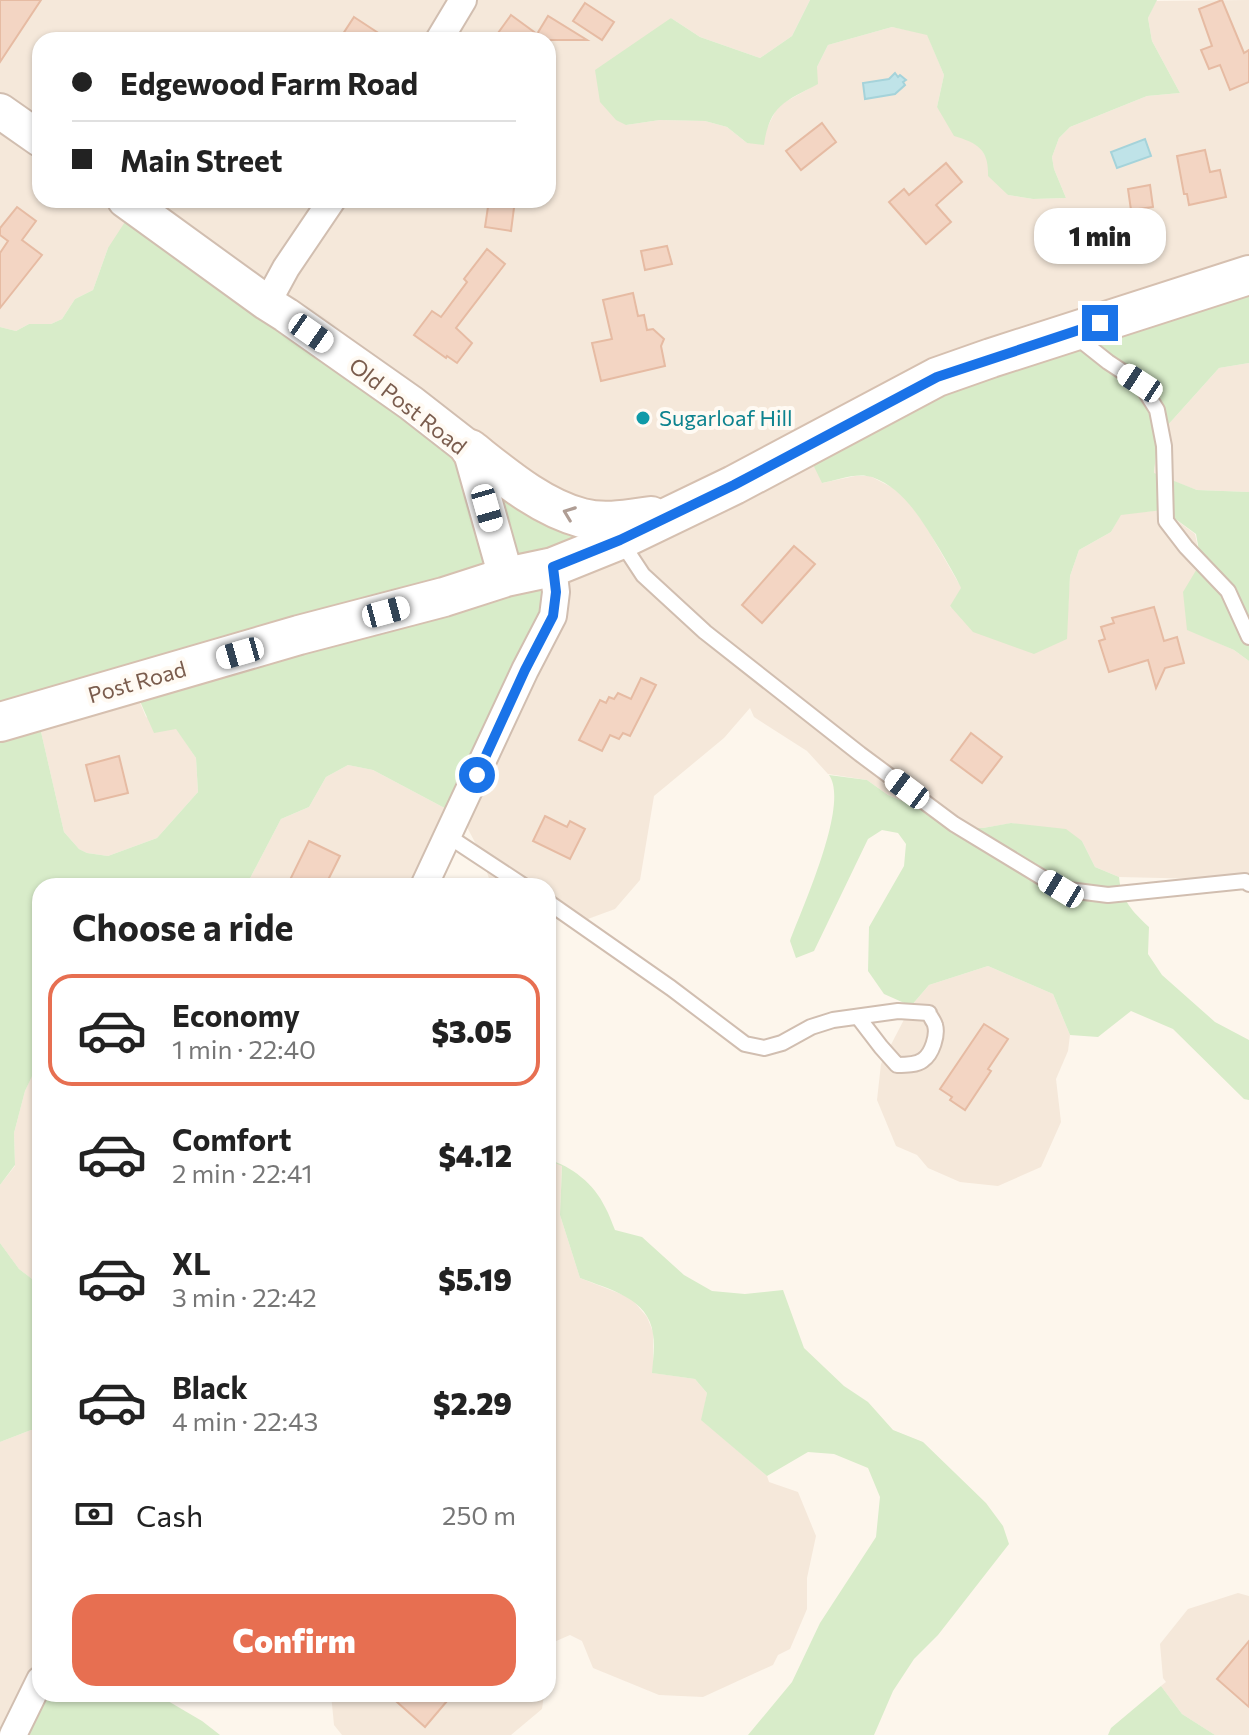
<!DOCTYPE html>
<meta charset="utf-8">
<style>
body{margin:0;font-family:Commissioner,sans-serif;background:#f2f2f2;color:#222;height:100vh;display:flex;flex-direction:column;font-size:30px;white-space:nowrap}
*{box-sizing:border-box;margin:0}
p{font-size:26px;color:#767676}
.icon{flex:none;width:44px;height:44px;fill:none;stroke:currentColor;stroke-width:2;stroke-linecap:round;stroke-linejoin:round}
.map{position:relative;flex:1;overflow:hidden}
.drawer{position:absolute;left:32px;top:878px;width:524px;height:824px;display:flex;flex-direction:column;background:#fff;border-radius:24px;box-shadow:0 2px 6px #0004}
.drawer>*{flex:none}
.banner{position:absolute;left:32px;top:32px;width:524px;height:176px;border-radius:24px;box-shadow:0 2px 6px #0004;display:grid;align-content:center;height:176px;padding:0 40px;background:#fff}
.end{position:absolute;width:36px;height:36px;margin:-18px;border:10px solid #1a73e8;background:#fff;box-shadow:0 0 0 4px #fff}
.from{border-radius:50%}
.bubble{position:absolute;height:56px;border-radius:24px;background:#fff;box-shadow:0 2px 6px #0004;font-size:26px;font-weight:800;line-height:56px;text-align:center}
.car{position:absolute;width:24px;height:48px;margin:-24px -12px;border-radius:10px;box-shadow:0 0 6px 2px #0007;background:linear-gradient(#fff 24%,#345 0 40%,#fff 0 76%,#345 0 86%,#fff 0)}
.banner b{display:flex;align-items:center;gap:28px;height:76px;font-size:30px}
.banner b+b{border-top:2px solid #e0e0e0}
.banner i{width:20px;height:20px;background:#222}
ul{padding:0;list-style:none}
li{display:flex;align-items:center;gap:24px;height:112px;margin:0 16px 12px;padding:0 24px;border:4px solid transparent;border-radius:24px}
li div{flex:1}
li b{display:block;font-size:30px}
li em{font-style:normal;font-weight:800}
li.on{border-color:#e76f51}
li>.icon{width:72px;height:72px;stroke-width:1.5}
h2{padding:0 40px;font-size:36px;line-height:96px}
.pay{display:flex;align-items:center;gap:20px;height:88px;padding:0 40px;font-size:30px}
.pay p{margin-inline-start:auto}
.button{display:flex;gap:16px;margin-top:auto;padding:16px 40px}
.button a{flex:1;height:92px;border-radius:24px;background:#e76f51;color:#fff;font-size:32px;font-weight:800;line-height:92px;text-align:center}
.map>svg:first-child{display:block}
.residential{fill:#f5e8da;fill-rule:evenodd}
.green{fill:#d8ecc9;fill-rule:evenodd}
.water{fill:#bfe3e8;stroke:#a5d3da;stroke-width:2}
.building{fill:#f3d5c3;stroke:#e6bba3;stroke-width:2}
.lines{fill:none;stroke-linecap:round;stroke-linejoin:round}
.service-casing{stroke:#d1beb0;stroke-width:18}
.minor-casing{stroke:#d1beb0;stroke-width:30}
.tertiary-casing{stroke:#d1beb0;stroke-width:38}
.secondary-casing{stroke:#d6c0b0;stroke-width:42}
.service{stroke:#fff;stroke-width:14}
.minor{stroke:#fff;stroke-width:26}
.tertiary{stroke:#fff;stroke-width:34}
.secondary{stroke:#fff;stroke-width:38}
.oneway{stroke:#af9d94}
.route{stroke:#1a73e8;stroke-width:10}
.culture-dot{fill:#0f9aa8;stroke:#fffaf3;stroke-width:3}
.labels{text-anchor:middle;stroke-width:8;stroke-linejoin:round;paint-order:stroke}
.street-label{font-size:22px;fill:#7a5c4d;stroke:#fffaf3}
.culture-label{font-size:22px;fill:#0d838f;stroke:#fffaf3;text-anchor:start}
</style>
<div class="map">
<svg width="1249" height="1735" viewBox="0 0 1249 1735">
<rect width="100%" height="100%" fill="#fdf6ec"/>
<g class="residential">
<path d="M 0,0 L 810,0 L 792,36 L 760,58 L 700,37 L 671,18 L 626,125 L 660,120 L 705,121 L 727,127 L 747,143 L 766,130 L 778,106 L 817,84 L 817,67 L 828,45 L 892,27 L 927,34 L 944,75 L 937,107 L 970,141 L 980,147 L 1008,195 L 1033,199 L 1066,198 L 1054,169 L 1052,157 L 1059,138 L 1070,127 L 1147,96 L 1180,93 L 1152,41 L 1148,18 L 1156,1 L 1249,0 L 1249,272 L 822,483 L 855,476 L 870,476 L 893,488 L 907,500 L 924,523 L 962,589 L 950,607 L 1066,639 L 1070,576 L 1079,550 L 1111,532 L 1121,514 L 1163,510 L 1195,534 L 1201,562 L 1187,629 L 1234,650 L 1249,661 L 1249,875 L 1245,880 L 1119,877 L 1095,867 L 1082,841 L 1012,823 L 983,828 L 965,828 L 888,795 L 867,780 L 828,774 L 807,751 L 754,717 L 750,708 L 724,738 L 654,796 L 640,880 L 615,909 L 577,923 L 548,917 L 548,886 L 496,886 L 490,881 L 479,850 L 458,810 L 589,515 L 108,248 L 93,290 L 75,299 L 62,319 L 51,324 L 29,324 L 16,331 L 0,327 ZM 40,40 L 548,40 L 548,200 L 40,200 Z"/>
<polygon points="1249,363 1249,492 1197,490 1154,474 1158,436 1219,368"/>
<polygon points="131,681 146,717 176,728 196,758 198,792 157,838 108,856 87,853 79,849 64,832 36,710"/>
<polygon points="348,765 373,770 454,813 422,886 246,886 281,819 309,807 326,777"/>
<polygon points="988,966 1053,994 1070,1035 1068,1051 1056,1079 1061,1122 1041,1167 998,1186 960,1182 928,1168 917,1155 896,1146 877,1100 881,1064 911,1006 929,985"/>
<polygon points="40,1064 40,1285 19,1269 0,1243 0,1185 15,1166 14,1133 25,1091 35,1069"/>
<polygon points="548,1161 562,1165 560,1215 580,1278 631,1298 647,1317 653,1332 653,1373 695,1379 707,1393 702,1420 767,1476 769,1482 798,1492 816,1536 807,1578 807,1609 790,1649 778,1655 773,1665 703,1697 659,1695 593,1668 582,1641 570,1635 554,1642 548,1674"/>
<polygon points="31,1430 40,1430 40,1676 12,1735 0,1735 0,1442"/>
<polygon points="1238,1593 1249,1596 1249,1735 1215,1735 1182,1714 1161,1686 1166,1682 1163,1678 1160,1644 1188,1609"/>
<polygon points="331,1694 544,1694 542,1709 511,1735 342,1735 334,1725"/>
</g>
<g class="green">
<path d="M 810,0 L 1157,0 L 1148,18 L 1152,41 L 1180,93 L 1147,96 L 1070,127 L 1059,138 L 1052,157 L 1054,169 L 1066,198 L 1033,199 L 1008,195 L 988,176 C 989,150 978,143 954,136 L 937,107 L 944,75 L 927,35 L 892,27 L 828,45 L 817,67 L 818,84 C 785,102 770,104 764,145 L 747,143 L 727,127 L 705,121 L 660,120 L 626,125 L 616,120 L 600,102 L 595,70 L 671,18 L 700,37 L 760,58 L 792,36 Z"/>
<path d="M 136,205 L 589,515 L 454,813 L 373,770 L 348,765 L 326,777 L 309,807 L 281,819 L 246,886 L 40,886 L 40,1064 L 35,1070 L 25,1091 L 14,1133 L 15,1165 L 0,1185 L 0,327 L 16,331 L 29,324 L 51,324 L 62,319 L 75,299 L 93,290 L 108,248 ZM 131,681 L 154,733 L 176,729 L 196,758 L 198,792 L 157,838 L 108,856 L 87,853 L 79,849 L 64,832 L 36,710 Z"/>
<path d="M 1249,272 L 1249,363 L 1219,368 L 1158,436 L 1154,473 L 1197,490 L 1249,492 L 1249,661 L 1234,650 L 1187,630 L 1183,592 L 1201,562 L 1196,534 L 1163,510 L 1121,515 L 1111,532 L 1079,550 L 1070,576 L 1067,639 L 1034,654 L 973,632 L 950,606 L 961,588 C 955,575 947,562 940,550 C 922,521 905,489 872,477 C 857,472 837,480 822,483 L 802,442 Z"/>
<path d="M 829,775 L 867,780 L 888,795 L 965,828 L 983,828 L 1011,823 L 1066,829 L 1082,841 L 1095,867 L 1119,877 C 1121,900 1133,912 1149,927 L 1148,954 L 1162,975 L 1215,1022 L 1249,1040 L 1249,1100 L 1244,1099 L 1173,1029 L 1131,1011 L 1098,1037 L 1070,1035 L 1053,994 L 988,966 L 929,985 L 911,1006 L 884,994 L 868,971 L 869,927 L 904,866 L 906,844 L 898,833 L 882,830 L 868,839 L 814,951 L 796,958 L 790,941 C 802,908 850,804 829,775 Z"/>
<path d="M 548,1160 C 571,1165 595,1185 605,1207 C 609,1214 612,1223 615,1230 L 642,1237 L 684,1275 L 712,1291 L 745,1294 L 783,1290 L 804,1348 L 844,1386 L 868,1402 L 893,1430 L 923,1442 L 986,1503 L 1003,1526 L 1009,1544 L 938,1635 L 914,1659 L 893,1691 L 874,1735 L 748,1735 L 792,1682 L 820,1623 L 876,1537 L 880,1497 L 868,1468 L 834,1454 L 808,1452 L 767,1476 L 701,1420 L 707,1393 L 695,1379 L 652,1373 C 653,1360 655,1346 653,1334 C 649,1298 608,1289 580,1278 L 560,1215 L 562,1166 Z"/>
<polygon points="0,1243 19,1269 40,1285 40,1430 31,1430 0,1442"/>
<polygon points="1161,1686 1182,1714 1215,1735 1108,1735 1111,1728"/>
<polygon points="40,1694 156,1694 202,1721 220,1735 12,1735"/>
</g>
<g class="water">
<polygon points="895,73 898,77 900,75 906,80 903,82 905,85 895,94 865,99 863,83 889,79"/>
<polygon points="1145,139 1151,156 1117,168 1111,152"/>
</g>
<g class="building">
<polygon points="0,0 41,0 0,62"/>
<polygon points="1222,0 1244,53 1249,50 1249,82 1230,90 1220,65 1209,69 1201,50 1212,46 1199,9"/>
<polygon points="585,3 614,22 602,40 573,21"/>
<polygon points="511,15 537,34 548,16 587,40 493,40"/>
<polygon points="354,17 389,40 339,40"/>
<polygon points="822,123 836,142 801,170 786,151"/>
<polygon points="1205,150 1210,172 1220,170 1226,197 1189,205 1187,194 1184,194 1177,156"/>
<polygon points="946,163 962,182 936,205 951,222 926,244 889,202 904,189 909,195"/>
<polygon points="1150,185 1153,207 1131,210 1128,189"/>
<polygon points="489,200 515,200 511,231 485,227"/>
<polygon points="17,207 36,221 22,240 42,255 0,308 0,253 8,241 0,235 0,228"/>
<polygon points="667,246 672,264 645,270 641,251"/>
<polygon points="487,249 505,264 456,328 472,343 457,363 447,356 446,358 414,335 432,311 441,317 467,282 464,279"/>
<polygon points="633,293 638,316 644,315 647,330 653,329 664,339 661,346 665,366 601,381 592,343 612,339 603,300"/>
<polygon points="794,546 815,564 762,623 742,605"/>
<polygon points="1154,607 1164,641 1177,637 1184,663 1165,668 1156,688 1148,660 1109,672 1099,641 1105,639 1101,627 1114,623 1112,618"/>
<polygon points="641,678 656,685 630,736 623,733 619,739 610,735 602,751 579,740 600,700 606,703 609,697 614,699 618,693 631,699"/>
<polygon points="971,733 1002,757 982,783 951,760"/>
<polygon points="119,756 128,793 95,801 86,765"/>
<polygon points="545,816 567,827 570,821 585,829 570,859 533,841"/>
<polygon points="309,841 340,856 325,886 287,886"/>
<polygon points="984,1024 1008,1039 988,1069 991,1071 965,1110 950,1100 952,1097 940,1089"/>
<polygon points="1249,1641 1249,1707 1217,1679"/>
<polygon points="388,1694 453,1694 425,1727"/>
</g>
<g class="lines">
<defs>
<g id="service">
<polyline points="1074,335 1108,362 1140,383 1157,410 1164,446 1166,521 1186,547 1228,591 1249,637"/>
<polyline points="620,540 643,575 705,632 860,754 954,824 1061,889 1108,895 1245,881 1249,884"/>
<polyline points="448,836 524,886"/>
<path d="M 548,902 L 671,988 L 745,1044 L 764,1048 L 782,1043 L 811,1027 L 833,1020 L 898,1011 L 929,1013 C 929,1015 935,1023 935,1025 C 938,1035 932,1054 923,1060 C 917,1065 905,1065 897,1065 L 881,1047 L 858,1017"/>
</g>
<g id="minor">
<polyline points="439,40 463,0"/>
<polyline points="267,303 286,268 332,200"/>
<polyline points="424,886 525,670 553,616 556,592 553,567"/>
<polyline points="13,1735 40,1680"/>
</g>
<g id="tertiary">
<polyline points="0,111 40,139"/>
<polyline points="125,200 267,303 286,315 411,403 470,449 506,577"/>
</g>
<g id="secondary">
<path d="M 470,449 C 503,475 540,507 582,518 C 605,524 629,519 651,516"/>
<polyline points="0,722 299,635 444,597 506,577 553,567 620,540 734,485 937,377 991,358 1249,275"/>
</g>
</defs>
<use href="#service" class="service-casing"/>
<use href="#minor" class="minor-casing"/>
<use href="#tertiary" class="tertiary-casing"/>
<use href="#secondary" class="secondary-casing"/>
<use href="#service" class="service"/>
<use href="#minor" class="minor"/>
<use href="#tertiary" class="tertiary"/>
<use href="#secondary" class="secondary"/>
</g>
<defs><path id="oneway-chevron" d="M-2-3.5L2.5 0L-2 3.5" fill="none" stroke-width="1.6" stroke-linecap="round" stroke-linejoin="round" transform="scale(2)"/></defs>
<use class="oneway" href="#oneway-chevron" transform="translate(569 513) rotate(-159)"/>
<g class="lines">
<polyline class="route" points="477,775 525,670 553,616 556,592 553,567 620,540 734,485 937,377 1100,323"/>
</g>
<circle class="culture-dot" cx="643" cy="418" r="8"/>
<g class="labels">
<g class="street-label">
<text transform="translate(408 406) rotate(38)" y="8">Old Post Road</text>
<text transform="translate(137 682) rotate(-16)" y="8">Post Road</text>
</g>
<g class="culture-label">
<text x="659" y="426">Sugarloaf Hill</text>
</g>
</g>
</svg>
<i class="end from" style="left:477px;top:775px"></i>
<i class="end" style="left:1100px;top:323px"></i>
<div class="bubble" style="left:1034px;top:208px;width:132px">1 min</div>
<i class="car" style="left:311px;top:333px;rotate:125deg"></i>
<i class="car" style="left:1140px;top:383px;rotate:303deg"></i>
<i class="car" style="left:487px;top:508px;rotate:164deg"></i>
<i class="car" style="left:386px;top:612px;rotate:75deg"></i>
<i class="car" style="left:240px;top:653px;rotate:254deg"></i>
<i class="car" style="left:907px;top:789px;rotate:307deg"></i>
<i class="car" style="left:1061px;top:889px;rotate:301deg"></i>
<div class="banner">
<b><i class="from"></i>Edgewood Farm Road</b>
<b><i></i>Main Street</b>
</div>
<section class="drawer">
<h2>Choose a ride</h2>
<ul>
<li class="on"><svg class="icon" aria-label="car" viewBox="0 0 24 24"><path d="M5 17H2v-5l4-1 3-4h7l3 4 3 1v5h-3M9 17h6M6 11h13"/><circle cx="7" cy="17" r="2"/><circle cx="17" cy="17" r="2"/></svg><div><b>Economy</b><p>1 min · 22:40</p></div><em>$3.05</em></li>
<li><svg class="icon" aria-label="car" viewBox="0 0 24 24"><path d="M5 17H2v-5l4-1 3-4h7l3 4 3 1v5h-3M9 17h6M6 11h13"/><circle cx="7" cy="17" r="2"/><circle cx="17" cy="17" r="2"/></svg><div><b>Comfort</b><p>2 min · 22:41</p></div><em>$4.12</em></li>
<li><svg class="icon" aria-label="car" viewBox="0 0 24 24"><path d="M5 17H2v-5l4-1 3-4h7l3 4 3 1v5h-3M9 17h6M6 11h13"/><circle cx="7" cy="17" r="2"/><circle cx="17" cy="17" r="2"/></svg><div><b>XL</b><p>3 min · 22:42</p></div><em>$5.19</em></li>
<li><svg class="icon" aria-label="car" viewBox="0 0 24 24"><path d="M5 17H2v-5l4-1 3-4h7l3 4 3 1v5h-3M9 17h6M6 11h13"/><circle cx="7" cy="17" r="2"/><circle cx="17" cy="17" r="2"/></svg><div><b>Black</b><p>4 min · 22:43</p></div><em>$2.29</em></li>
</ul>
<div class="pay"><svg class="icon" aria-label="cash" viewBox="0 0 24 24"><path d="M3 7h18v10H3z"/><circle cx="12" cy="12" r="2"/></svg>Cash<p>250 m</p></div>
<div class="button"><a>Confirm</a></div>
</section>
</div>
